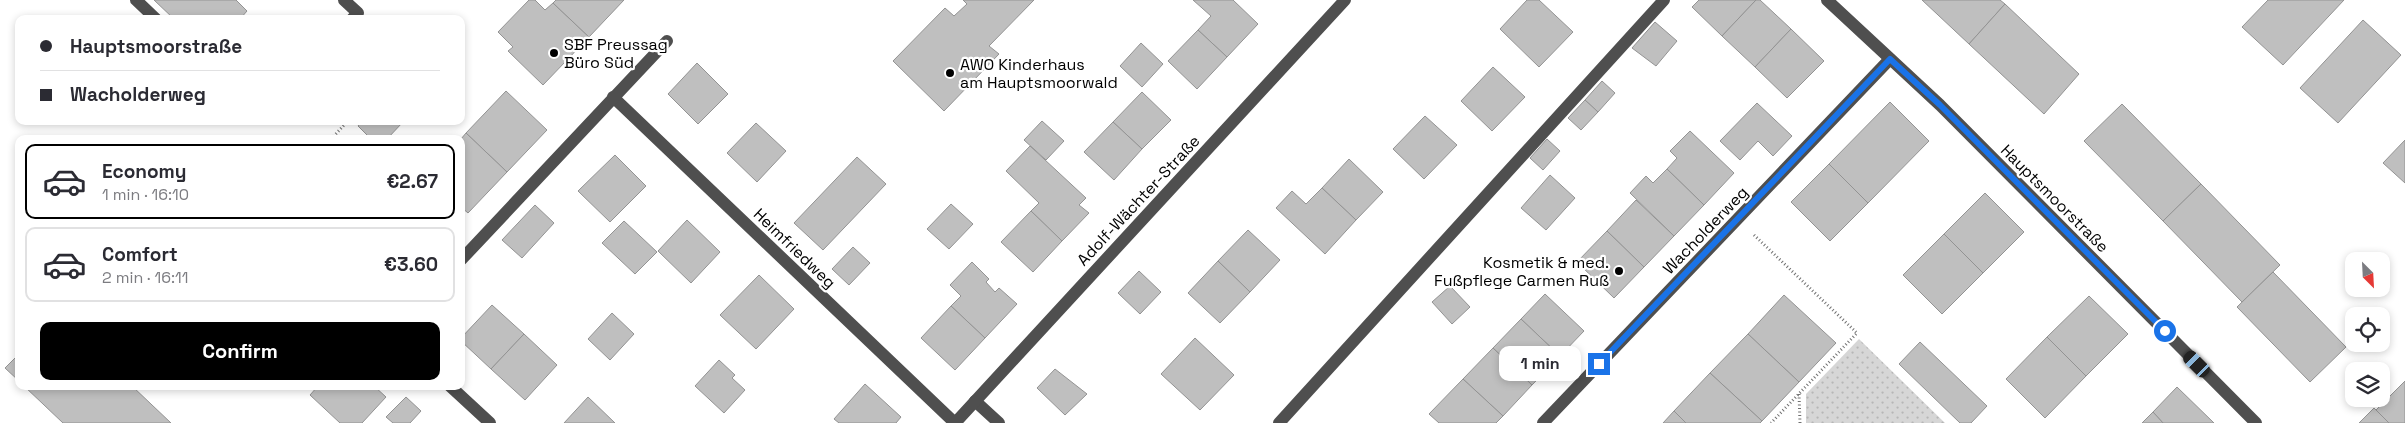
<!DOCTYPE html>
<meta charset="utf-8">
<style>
body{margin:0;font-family:"Space Grotesk",sans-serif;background:#f2f2f3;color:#2b2b33;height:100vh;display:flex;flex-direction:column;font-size:19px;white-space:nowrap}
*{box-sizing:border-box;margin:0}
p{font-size:16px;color:#7c7c81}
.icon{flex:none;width:28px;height:28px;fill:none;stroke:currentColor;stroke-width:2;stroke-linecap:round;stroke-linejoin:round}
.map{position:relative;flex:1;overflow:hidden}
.details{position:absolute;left:15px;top:135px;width:450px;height:255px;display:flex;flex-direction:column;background:#fff;border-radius:10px;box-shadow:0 2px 8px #0003}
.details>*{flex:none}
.hud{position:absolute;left:15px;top:15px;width:450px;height:110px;border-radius:10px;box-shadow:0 2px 8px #0003;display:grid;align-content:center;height:110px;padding:0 25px;background:#fff}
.needle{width:32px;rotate:156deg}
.buttons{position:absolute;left:2345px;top:252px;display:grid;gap:10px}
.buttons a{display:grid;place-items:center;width:45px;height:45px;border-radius:10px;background:#fff;box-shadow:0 2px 8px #0003;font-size:25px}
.end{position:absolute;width:22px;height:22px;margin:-11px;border:6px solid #1a73e8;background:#fff;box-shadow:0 0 0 2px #fff}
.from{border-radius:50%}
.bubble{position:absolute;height:35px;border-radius:10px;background:#fff;box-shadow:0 2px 8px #0003;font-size:16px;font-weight:700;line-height:35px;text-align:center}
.car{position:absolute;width:15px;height:30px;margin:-15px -8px;border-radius:6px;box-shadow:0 0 4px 1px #0007;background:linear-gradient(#222 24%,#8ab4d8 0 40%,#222 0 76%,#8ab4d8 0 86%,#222 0)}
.hud b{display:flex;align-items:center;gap:18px;height:48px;font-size:19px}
.hud b+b{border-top:1px solid #e1e1e2}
.hud i{width:12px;height:12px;background:#2b2b33}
ul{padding:9px 0 0;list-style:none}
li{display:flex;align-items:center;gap:15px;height:75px;margin:0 10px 8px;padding:0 15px;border:2px solid #e1e1e2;border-radius:10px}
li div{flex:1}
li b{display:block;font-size:19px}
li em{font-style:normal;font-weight:700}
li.on{border-color:#000}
li>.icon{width:45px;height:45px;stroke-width:1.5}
.button{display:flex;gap:10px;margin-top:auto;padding:10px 25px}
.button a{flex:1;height:58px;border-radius:10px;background:#000;color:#fff;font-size:20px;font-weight:700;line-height:58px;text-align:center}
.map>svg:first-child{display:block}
.park{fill:url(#park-dots)}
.building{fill:#bfbfbf;stroke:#939393}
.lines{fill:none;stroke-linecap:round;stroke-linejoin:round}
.path{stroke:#717171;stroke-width:3;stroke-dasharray:1 2.5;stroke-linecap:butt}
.minor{stroke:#4f4f4f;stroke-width:12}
.route{stroke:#1a73e8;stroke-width:6}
.poi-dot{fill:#000;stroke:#fff;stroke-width:2}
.labels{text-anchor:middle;stroke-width:4.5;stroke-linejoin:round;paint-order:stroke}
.poi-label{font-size:16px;fill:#000;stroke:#fff;text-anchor:start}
.street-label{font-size:16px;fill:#000;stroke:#fff}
</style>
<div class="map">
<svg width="2405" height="423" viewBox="0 0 2405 423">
<defs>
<pattern id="park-dots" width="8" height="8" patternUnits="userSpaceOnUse" patternTransform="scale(1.25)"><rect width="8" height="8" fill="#d6d6d6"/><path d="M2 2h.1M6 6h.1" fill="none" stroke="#b6b6b6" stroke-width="1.8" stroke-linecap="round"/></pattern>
</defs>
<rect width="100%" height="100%" fill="#fff"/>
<polygon class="park" points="1859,339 1945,423 1806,423 1806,394"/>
<g class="building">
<polygon points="154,0 236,0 247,11 240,19 174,19"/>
<polygon points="529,0 535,0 545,10 553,3 589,37 543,85 508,51 513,47 498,32"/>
<polygon points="556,0 624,0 589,37 553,3"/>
<polygon points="963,0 1034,0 989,46 999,54 944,111 893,61 945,8 954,16 967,4"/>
<polygon points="1193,0 1233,0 1258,24 1227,57 1198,30 1211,16"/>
<polygon points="1527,0 1539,0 1573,32 1539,67 1500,29"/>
<polygon points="1699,0 1756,0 1722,36 1692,7"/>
<polygon points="1756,0 1760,0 1791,29 1755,67 1722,36"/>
<polygon points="1922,0 2000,0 2005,4 1969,44"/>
<polygon points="2268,0 2344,0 2283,65 2242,27"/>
<polygon points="2005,4 2079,74 2044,114 1969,44"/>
<polygon points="2363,20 2401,55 2338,123 2300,88"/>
<polygon points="1655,22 1677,41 1656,66 1632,48"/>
<polygon points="1791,29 1824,61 1787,98 1755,67"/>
<polygon points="1198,30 1227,57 1197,89 1168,61"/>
<polygon points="1141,43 1163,64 1142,87 1120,66"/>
<polygon points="697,63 728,94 698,124 668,94"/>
<polygon points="1493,67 1525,97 1492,131 1461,101"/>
<polygon points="1602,81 1615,93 1598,112 1585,100"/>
<polygon points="506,91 547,130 507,172 466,133"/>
<polygon points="1142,92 1171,120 1142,149 1113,122"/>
<polygon points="1585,100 1598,112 1581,130 1568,118"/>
<polygon points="1890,102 1929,141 1868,203 1829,164"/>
<polygon points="1757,103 1792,136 1773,156 1758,141 1740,160 1720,141"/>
<polygon points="2122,104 2201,184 2163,221 2084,141"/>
<polygon points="1425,116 1457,145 1424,179 1393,149"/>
<polygon points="362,121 403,121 403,122 387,139 371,139 358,126"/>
<polygon points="1042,121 1064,141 1046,160 1024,140"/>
<polygon points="1113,122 1142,149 1114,180 1084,152"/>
<polygon points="756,123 786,151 757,182 727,153"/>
<polygon points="1690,131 1734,173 1704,205 1667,169 1677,158 1670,151"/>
<polygon points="466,133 507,172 468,213 461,207 461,139"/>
<polygon points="1547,139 1560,151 1543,170 1530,158"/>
<polygon points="2405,140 2405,183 2383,163"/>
<polygon points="1030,146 1086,198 1079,205 1089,213 1062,241 1031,211 1039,203 1006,171"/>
<polygon points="615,155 646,186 610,222 578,191"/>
<polygon points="857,157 886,184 823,250 794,223"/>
<polygon points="1349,159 1383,192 1356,220 1322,188"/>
<polygon points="1829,164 1868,203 1830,241 1791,202"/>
<polygon points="1667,169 1704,205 1674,236 1630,193 1646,176 1653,183"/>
<polygon points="1550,175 1575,198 1546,230 1521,208"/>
<polygon points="2201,184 2280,265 2242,302 2163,221"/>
<polygon points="1322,188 1356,220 1325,254 1276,208 1292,191 1306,204"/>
<polygon points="1985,193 2024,232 1983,273 1944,234"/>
<polygon points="1636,200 1674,236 1644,267 1607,231"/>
<polygon points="951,204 973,224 949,249 927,229"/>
<polygon points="535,205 554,223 522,258 502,240"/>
<polygon points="1031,211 1062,241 1033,272 1001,242"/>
<polygon points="687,220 720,252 691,283 658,251"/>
<polygon points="624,221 657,252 635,274 602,243"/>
<polygon points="1248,230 1280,260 1250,292 1218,261"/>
<polygon points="1607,231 1644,267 1614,298 1577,262"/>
<polygon points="1944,234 1983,273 1942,314 1903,275"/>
<polygon points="853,247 870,263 849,285 832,269"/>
<polygon points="1218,261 1250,292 1220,323 1188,293"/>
<polygon points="972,262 989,279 986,282 995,292 999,288 1017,304 985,338 951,306 961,296 950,285"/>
<polygon points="1139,271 1161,292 1140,314 1118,293"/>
<polygon points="2273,272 2346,347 2310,382 2237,307"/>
<polygon points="759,275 794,309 756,349 720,315"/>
<polygon points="1450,286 1470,307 1452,324 1432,302"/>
<polygon points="1545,294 1584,331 1560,356 1521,319"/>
<polygon points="1784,295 1836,343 1799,382 1748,334"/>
<polygon points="2089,296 2128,334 2086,376 2047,337"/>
<polygon points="492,305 524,334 491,369 461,341 461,338"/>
<polygon points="951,306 985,338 955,370 921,338"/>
<polygon points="612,313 634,334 610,360 588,339"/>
<polygon points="1521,319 1560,356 1532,385 1493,348"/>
<polygon points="524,334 557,365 525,400 491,369"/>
<polygon points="1748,334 1799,382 1762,421 1710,373"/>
<polygon points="2047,337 2086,376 2045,418 2006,379"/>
<polygon points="1195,338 1234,375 1200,410 1161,374"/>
<polygon points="1920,342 1987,406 1971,423 1960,423 1899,364"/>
<polygon points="1493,348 1532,385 1503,416 1463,379"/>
<polygon points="19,354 19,381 5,368"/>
<polygon points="719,360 735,375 732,378 745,390 724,413 695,386"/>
<polygon points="1055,369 1087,394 1065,415 1037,388"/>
<polygon points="1710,373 1762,421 1760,423 1686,423 1674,411"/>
<polygon points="1463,379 1503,416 1496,423 1439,423 1429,414"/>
<polygon points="2405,381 2405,423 2389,423 2376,410"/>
<polygon points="865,384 901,417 896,423 839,423 834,419"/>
<polygon points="24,386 132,386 171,423 63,423"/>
<polygon points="318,386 374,386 386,397 362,423 340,423 310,395"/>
<polygon points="2177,387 2214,423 2163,423 2153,412"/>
<polygon points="406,397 421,411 410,423 393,423 386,417"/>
<polygon points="588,397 615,423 564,423"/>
<polygon points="2374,408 2389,423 2359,423"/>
<polygon points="1674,411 1686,423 1663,423"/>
<polygon points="2153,412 2163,423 2142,423"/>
</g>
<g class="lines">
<g class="path">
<polyline points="331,139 348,121"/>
<polyline points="1754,235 1857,333 1771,423"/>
<polyline points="1799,394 1800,423"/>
</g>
<g class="minor">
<polyline points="136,0 156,19"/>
<polyline points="344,0 358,13 352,19"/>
<polyline points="1827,0 1940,105 2256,423"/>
<polyline points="613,97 955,423"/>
<polyline points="461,260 667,41"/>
<polyline points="450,386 490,423"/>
<polyline points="975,401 999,423"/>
<polyline points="955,423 1345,0"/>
<polyline points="1279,423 1664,0"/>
<polyline points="1543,423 1890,59"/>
</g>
</g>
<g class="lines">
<polyline class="route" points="1599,364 1890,59 1940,105 2165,331"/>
</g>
<g class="poi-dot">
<circle cx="554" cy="53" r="5"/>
<circle cx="950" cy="73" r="5"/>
<circle cx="1619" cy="271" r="5"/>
</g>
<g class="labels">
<g class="poi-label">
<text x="564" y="50">SBF Preussag<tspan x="564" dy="18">Büro Süd</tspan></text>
<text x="960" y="70">AWO Kinderhaus<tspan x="960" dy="18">am Hauptsmoorwald</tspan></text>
<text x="1609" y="268" text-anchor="end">Kosmetik &amp; med.<tspan x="1609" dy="18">Fußpflege Carmen Ruß</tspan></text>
</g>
<g class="street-label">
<text transform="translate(2055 198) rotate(45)" y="6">Hauptsmoorstraße</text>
<text transform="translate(1138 200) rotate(-47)" y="6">Adolf-Wächter-Straße</text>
<text transform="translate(1705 230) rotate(-46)" y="6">Wacholderweg</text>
<text transform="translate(795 248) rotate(44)" y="6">Heimfriedweg</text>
</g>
</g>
</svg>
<div class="buttons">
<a><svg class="needle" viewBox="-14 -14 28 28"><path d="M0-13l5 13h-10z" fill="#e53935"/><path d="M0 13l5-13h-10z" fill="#7c7c81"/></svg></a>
<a><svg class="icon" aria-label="locate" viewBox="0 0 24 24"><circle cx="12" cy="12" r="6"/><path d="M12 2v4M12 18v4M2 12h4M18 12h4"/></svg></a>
<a><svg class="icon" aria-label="layers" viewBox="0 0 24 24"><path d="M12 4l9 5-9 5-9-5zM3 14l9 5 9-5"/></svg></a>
</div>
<i class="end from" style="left:2165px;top:331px"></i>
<i class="end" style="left:1599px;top:364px"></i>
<div class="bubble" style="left:1499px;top:346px;width:82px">1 min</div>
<i class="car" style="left:2197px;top:364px;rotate:315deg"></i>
<div class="hud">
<b><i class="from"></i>Hauptsmoorstraße</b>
<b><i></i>Wacholderweg</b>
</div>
<section class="details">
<ul>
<li class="on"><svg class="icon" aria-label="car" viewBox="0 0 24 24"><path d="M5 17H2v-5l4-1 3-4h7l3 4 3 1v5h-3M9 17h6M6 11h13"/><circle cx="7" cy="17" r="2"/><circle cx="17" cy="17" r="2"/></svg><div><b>Economy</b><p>1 min · 16:10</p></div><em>€2.67</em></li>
<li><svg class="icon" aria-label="car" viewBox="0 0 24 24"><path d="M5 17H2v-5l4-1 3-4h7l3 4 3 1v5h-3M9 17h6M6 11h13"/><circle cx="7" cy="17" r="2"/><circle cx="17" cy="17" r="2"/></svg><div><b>Comfort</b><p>2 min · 16:11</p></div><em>€3.60</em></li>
</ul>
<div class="button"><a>Confirm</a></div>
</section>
</div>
